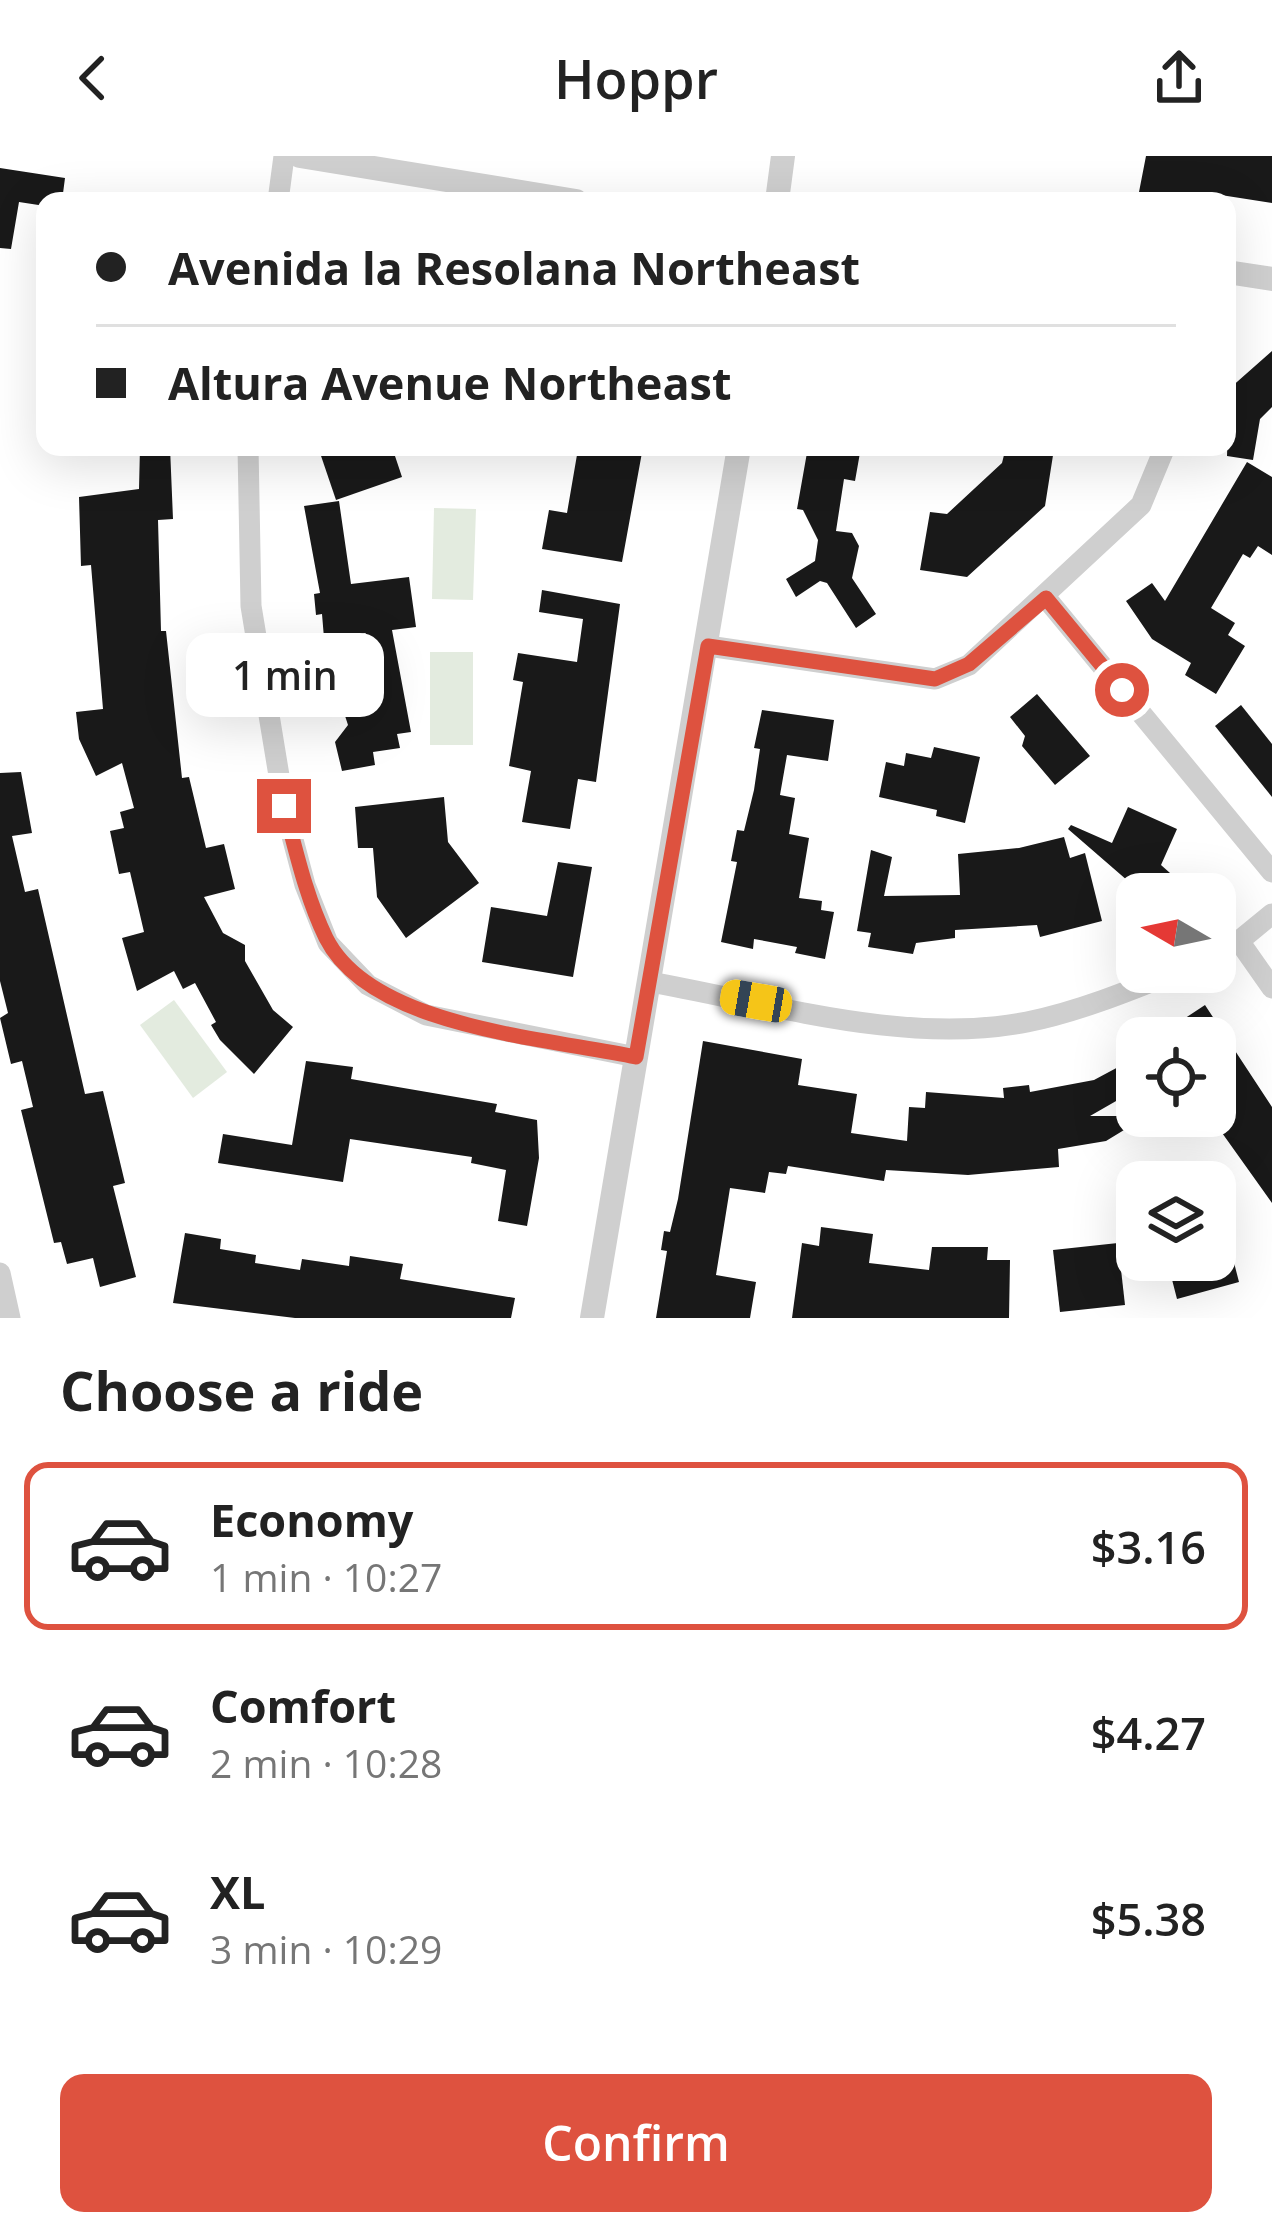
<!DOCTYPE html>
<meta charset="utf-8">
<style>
body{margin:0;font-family:"Open Sans",sans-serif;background:#f6f6f6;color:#222;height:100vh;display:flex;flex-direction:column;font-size:45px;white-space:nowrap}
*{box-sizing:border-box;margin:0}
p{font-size:39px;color:#767676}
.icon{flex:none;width:66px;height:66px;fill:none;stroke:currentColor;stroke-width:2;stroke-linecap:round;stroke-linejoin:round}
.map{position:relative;height:1162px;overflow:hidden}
.drawer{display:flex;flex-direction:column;background:#fff;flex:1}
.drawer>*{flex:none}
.banner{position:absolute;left:36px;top:36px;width:1200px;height:264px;border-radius:24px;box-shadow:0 12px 48px #0002;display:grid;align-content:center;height:264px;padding:0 60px;background:#fff}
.needle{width:78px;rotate:279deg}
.buttons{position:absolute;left:1116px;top:717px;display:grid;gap:24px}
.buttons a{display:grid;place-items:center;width:120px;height:120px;border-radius:24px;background:#fff;box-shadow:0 12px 48px #0002;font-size:60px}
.end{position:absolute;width:54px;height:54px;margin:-27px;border:15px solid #de523f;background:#fff;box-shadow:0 0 0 6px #fff}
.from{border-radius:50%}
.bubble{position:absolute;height:84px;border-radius:24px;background:#fff;box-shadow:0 12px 48px #0002;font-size:39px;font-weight:600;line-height:84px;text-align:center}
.car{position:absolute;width:36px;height:72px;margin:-36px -18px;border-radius:15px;box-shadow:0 0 9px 3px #0007;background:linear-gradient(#f5c518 24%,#345 0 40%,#f5c518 0 76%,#345 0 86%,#f5c518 0)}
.banner b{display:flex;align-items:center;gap:42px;height:114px;font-size:45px}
.banner b+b{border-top:3px solid #e0e0e0}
.banner i{width:30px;height:30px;background:#222}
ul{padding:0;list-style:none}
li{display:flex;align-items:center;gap:36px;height:168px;margin:0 24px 18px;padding:0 36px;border:6px solid transparent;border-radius:24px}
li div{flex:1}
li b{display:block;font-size:45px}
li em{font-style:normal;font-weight:600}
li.active{border-color:#de523f}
li>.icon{width:108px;height:108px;stroke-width:1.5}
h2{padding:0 60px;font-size:54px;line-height:144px}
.button{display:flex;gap:24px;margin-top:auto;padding:24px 60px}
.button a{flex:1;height:138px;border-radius:24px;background:#de523f;color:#fff;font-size:48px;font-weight:600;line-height:138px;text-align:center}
header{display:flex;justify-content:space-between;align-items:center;height:156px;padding:0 60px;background:#fff;font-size:54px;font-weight:600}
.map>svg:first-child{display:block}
.green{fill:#e3ebdf}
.building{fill:#191919}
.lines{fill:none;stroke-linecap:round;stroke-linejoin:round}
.minor{stroke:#cfcfcf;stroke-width:21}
.tertiary{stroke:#cfcfcf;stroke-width:24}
.route{stroke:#de523f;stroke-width:15}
</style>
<header><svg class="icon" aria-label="back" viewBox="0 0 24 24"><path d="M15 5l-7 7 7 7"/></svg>Hoppr<svg class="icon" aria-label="share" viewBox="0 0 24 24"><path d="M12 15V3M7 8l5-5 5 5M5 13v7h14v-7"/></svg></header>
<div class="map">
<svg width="1272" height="1162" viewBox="0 0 1272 1162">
<rect width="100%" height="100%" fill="#fff"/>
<g class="green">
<polygon points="434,352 476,353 473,444 432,443"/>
<rect x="430" y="496" width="43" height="93"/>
<polygon points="174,844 227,916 193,942 140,869"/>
</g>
<g class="building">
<polygon points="1146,0 1272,0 1272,47 1208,37 1207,45 1139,36"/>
<polygon points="0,12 65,22 62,45 45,45 45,50 19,46 11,93 0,92"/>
<polygon points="1272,195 1272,251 1260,263 1253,304 1227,300 1229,233"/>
<polygon points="140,291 170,291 173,363 158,364 161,475 166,475 182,622 189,621 206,692 224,688 235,733 204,741 223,777 245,789 245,805 273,854 293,871 254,918 220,884 211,869 216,866 195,827 183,833 174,815 137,835 122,782 144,776 130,716 119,718 110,675 124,672 120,656 134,652 122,607 96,620 79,583 76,556 103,553 91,409 81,410 79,341 139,333"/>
<polygon points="318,291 392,291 402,321 336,344"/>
<polygon points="643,291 622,406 542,393 549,354 567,357 578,293"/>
<polygon points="808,291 861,291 855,325 844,323 836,375 852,377 859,390 852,422 876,458 856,472 827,427 820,425 796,441 786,423 815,405 818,384 803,354 797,353"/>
<polygon points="1006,291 1054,293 1045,350 967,421 920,414 930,356 947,358 1002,307"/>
<polygon points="1247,306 1272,321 1272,399 1258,390 1250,402 1243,398 1211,452 1235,467 1228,479 1245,490 1216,538 1185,519 1191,507 1152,483 1126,445 1152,427 1165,445"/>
<polygon points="339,345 351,428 409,421 416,471 392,474 411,576 397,578 400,592 373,596 375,609 342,615 335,586 348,569 332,520 366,477 324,482 322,458 316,459 314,438 320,437 304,350"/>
<polygon points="542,434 620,448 596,626 578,623 570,673 522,666 531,615 509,610 523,526 513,524 518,497 577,506 583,463 539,456"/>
<polygon points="1037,538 1090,600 1055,629 1022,590 1025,580 1010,561"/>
<polygon points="1241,549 1272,588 1272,641 1215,570"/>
<polygon points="762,554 834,564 828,605 787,599 780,639 795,642 789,678 809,682 799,742 822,745 821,754 834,756 825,803 795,797 797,791 754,783 753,793 721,786 737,706 731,705 737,674 744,675 754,634 760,593 754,592"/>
<polygon points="934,591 980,601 965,667 936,660 937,654 879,641 886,606 904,610 906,597 931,602"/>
<polygon points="21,616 32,677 12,680 25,736 38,733 85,938 103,935 125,1027 113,1030 136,1121 100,1131 93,1102 67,1108 61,1086 54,1087 21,954 33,951 22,905 11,908 0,862 8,857 0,825 0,617"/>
<polygon points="444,641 448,686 479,727 406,782 377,741 373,692 358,692 355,651"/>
<polygon points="1128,651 1177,673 1161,709 1179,725 1168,738 1143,738 1068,673 1071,669 1112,687"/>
<polygon points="1064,681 1070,702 1085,697 1102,765 1040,781 1037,769 955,774 955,782 916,787 913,798 868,791 871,777 857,775 871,694 892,701 884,740 960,739 958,698 1019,692"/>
<polygon points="558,706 592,711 573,821 482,806 491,751 547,760"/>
<polygon points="1205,849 1272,951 1272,1047 1215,967 1215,882 1155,882"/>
<polygon points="703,885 802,903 798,929 857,938 851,977 907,985 909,951 925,952 926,936 1004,942 1003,932 1029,929 1030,936 1094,924 1122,909 1137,933 1090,960 1147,960 1106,985 1058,993 1059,1011 968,1019 886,1014 884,1025 788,1010 786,1018 769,1016 765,1037 730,1032 716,1119 756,1126 750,1162 656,1162 667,1095 661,1094 664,1075 670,1076 678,1043"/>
<polygon points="306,905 353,911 351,923 497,948 495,956 537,964 539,1002 527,1070 498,1065 506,1014 471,1007 472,1001 350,983 343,1026 218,1007 223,978 292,989"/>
<polygon points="1222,1060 1239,1126 1177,1143 1167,1104 1215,1104 1215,1061"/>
<polygon points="821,1071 873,1078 869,1107 929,1114 932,1091 988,1091 987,1104 1010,1104 1009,1162 792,1162 802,1087 819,1090"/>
<polygon points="185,1077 221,1083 220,1093 256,1099 255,1107 300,1114 302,1103 349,1110 350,1100 403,1108 400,1123 515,1142 511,1162 295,1162 173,1147"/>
<polygon points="1118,1087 1125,1149 1060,1156 1053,1094"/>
</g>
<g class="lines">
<g class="minor">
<polyline points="278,45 284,0"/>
<polyline points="248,291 251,450 284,650 305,729 328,787 368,829 426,859 636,901"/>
<polyline points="1046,442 1272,716"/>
<polyline points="708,490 935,523 969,509 1141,349 1165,291"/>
<polyline points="1239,785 1272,832"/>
<polyline points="1215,797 1239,785 1272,758"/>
<path d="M 650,826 C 769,847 905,890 1027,866 C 1077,856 1129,835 1176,816"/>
<polyline points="0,1117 10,1162"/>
</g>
<g class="tertiary">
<polyline points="300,0 576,45"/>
<polyline points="777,45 783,0"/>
<polyline points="1227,116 1272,123"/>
<polyline points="592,1162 739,291"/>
</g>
</g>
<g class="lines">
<path class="route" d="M 284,650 C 296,695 306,741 326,782 C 371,872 548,882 636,901 L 708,490 L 935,523 L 969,508 L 1046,442 L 1122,534"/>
</g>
</svg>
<div class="buttons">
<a><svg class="needle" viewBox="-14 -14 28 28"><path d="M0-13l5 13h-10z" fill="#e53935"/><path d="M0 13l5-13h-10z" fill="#767676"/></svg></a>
<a><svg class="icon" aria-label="locate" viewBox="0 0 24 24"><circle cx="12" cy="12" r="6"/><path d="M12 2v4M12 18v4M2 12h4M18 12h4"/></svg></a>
<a><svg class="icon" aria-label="layers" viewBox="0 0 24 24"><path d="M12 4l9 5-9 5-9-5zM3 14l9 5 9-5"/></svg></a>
</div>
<i class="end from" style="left:1122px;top:534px"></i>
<i class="end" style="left:284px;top:650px"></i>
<div class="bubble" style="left:186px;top:477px;width:198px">1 min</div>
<i class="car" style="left:756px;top:845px;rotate:280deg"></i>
<div class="banner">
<b><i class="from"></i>Avenida la Resolana Northeast</b>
<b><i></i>Altura Avenue Northeast</b>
</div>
</div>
<section class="drawer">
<h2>Choose a ride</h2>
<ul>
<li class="active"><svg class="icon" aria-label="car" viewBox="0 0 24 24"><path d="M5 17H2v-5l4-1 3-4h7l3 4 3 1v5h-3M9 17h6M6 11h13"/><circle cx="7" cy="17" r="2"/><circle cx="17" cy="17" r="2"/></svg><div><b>Economy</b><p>1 min · 10:27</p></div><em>$3.16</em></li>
<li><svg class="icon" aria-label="car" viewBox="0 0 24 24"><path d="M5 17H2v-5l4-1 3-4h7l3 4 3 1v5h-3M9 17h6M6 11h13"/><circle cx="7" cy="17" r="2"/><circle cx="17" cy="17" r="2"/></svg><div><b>Comfort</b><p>2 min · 10:28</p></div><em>$4.27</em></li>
<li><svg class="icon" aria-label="car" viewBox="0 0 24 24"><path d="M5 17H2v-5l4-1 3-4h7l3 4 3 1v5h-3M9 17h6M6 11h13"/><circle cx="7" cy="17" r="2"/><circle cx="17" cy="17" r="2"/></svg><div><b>XL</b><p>3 min · 10:29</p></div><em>$5.38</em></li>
</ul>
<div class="button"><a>Confirm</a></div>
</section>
